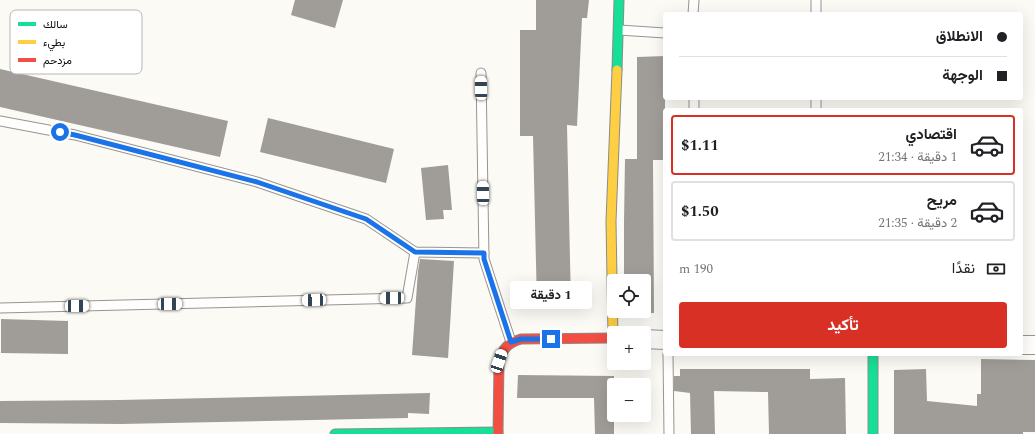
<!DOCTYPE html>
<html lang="ar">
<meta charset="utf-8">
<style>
body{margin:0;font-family:Spectral,Vazirmatn,serif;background:#f2f2f2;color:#202124;direction:rtl;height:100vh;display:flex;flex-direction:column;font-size:15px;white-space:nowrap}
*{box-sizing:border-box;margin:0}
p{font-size:13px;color:#757577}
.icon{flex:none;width:22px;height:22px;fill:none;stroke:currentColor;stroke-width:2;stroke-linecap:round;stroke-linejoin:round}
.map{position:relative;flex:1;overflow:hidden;direction:ltr}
.drawer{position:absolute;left:663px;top:108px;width:360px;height:248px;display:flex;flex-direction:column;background:#fff;border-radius:4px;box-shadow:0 4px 16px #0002;direction:rtl}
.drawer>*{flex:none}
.banner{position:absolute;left:663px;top:12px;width:360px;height:88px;border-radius:4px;box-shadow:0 4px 16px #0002;direction:rtl;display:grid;align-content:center;height:88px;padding:0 16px;background:#fff}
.controls{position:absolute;left:607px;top:274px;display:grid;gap:8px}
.controls a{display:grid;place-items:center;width:44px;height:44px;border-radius:4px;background:#fff;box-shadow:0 4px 16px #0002;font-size:20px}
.end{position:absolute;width:18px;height:18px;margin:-9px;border:5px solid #1a73e8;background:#fff;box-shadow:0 0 0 2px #fff}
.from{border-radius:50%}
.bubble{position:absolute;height:28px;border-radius:4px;background:#fff;box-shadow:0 4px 16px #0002;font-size:13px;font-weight:700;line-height:28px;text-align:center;direction:rtl}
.car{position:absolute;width:12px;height:24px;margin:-12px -6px;border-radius:5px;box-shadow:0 0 3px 1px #0007;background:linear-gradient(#fff 24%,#345 0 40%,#fff 0 76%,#345 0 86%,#fff 0)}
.banner b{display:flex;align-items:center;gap:14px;height:38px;font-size:15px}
.banner b+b{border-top:1px solid #e0e0e0}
.banner i{width:10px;height:10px;background:#202124}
ul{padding:7px 0 0;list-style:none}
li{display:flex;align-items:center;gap:12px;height:60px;margin:0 8px 6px;padding:0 8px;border:2px solid #e0e0e0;border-radius:4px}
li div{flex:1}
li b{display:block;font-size:15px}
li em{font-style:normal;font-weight:700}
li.active{border-color:#d93025}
li>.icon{width:36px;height:36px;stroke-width:1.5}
.pay{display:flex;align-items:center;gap:10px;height:44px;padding:0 16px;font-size:15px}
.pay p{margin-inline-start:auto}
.primary-button{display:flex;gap:8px;margin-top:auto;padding:8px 16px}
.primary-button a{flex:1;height:46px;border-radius:4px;background:#d93025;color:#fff;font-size:16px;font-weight:700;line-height:46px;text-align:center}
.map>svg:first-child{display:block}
.building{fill:#a09d99}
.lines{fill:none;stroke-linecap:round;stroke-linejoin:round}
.lane-casing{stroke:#969592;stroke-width:11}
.street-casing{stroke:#969592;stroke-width:20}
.fast-casing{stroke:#8c8b89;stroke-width:11}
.slow-casing{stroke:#8c8b89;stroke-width:11}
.jam-casing{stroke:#8c8b89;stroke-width:11}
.lane{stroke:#fffefd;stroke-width:9}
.street{stroke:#fffefd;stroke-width:18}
.fast{stroke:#16e098;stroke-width:9}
.slow{stroke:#ffcf43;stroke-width:9}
.jam{stroke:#f24e42;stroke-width:9}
.route{stroke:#1a73e8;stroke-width:5}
.key{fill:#fff;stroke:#b7b7b7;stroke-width:1}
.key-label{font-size:11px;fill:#0f0f0f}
</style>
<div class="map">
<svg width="1035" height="434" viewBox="0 0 1035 434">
<rect width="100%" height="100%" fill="#fcfaf4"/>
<g class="building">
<polygon points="295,0 343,0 335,28 291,15"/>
<polygon points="536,0 589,0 587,18 582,18 577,126 567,125 571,304 537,305 533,136 520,136 520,30 536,30"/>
<polygon points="665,56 665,160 653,160 654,313 625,313 625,311 644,311 644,281 624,281 624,221 625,159 637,159 637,57"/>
<polygon points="0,69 228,121 220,157 0,107"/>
<polygon points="268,118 394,149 386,183 260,152"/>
<polygon points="448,165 452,210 443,210 444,219 426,220 421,168"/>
<polygon points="420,259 454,261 448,358 412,355 418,271"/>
<polygon points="1,319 68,321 68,354 1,353"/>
<polygon points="981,359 1035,360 1035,432 1023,432 1023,434 894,434 894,370 926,369 927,401 977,406 977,394 981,394"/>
<polygon points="680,369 810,369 810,379 845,378 846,434 769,434 768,392 714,391 715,434 691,434 690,393 674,391 674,376 680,376"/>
<polygon points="518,375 614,376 614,434 595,434 594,398 517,398"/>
<polygon points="430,393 429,414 408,413 408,418 121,424 0,423 0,401 120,400"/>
</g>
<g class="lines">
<defs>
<g id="lane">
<polyline points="693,14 694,0"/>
<polyline points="816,14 816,0"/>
<polyline points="619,30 665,33"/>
<polyline points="481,73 484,259 511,342"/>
<polyline points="694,98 694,110"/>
<polyline points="816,98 816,110"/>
<polyline points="0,121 75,135 257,182 366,219 415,252 484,253"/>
<polyline points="0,308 407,298 415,252"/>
<polyline points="668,354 669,434"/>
</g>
<g id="street">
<polyline points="644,339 665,340"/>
<polyline points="1021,345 1035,345"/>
</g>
<g id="fast">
<polyline points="617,70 619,0"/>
<polyline points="873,354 873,434"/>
<polyline points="335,434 498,432"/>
</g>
<polyline id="slow" points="613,338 611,221 617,70"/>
<path id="jam" d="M 498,434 L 499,361 C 503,348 508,343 521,339 L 614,338"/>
</defs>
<use href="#lane" class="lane-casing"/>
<use href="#street" class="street-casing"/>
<use href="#fast" class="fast-casing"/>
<use href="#slow" class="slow-casing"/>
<use href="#jam" class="jam-casing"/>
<use href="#lane" class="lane"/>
<use href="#street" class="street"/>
<use href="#fast" class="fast"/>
<use href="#slow" class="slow"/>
<use href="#jam" class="jam"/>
</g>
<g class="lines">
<polyline class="route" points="60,132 75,135 257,182 366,219 415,252 484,253 484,259 511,342 521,339 551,339"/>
</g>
<rect x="10" y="10" width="132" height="64" rx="6" class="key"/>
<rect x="18" y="22" width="18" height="4" fill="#16e098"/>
<rect x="18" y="40" width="18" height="4" fill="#ffcf43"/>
<rect x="18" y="58" width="18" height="4" fill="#f24e42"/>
<g class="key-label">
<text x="43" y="28">سالك</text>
<text x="43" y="46">بطيء</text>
<text x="43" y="64">مزدحم</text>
</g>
</svg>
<div class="controls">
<a><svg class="icon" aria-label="locate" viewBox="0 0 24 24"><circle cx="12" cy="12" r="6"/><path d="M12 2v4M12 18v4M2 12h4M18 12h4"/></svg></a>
<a>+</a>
<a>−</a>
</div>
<i class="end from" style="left:60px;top:132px"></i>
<i class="end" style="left:551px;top:339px"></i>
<div class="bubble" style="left:510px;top:281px;width:82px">1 دقيقة</div>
<i class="car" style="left:481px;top:88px;rotate:359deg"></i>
<i class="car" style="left:483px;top:193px;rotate:359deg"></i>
<i class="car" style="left:392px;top:298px;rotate:269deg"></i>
<i class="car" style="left:314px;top:300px;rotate:268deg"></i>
<i class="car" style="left:170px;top:304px;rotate:89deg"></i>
<i class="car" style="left:77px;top:306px;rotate:89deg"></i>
<i class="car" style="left:499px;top:361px;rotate:19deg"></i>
<div class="banner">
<b><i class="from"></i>الانطلاق</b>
<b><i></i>الوجهة</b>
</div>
<section class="drawer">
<ul>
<li class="active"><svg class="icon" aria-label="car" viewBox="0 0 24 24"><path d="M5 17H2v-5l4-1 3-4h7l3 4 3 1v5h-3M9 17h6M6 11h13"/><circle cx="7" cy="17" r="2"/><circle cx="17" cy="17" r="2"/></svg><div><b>اقتصادي</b><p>1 دقيقة · 21:34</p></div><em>$1.11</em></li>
<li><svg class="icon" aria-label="car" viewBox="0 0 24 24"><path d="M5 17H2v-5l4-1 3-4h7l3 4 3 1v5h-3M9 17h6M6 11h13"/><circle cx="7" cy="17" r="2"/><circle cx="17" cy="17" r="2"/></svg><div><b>مريح</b><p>2 دقيقة · 21:35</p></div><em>$1.50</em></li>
</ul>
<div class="pay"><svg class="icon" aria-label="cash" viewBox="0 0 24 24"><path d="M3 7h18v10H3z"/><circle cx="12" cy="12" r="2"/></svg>نقدًا<p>190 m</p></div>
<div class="primary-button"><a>تأكيد</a></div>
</section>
</div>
